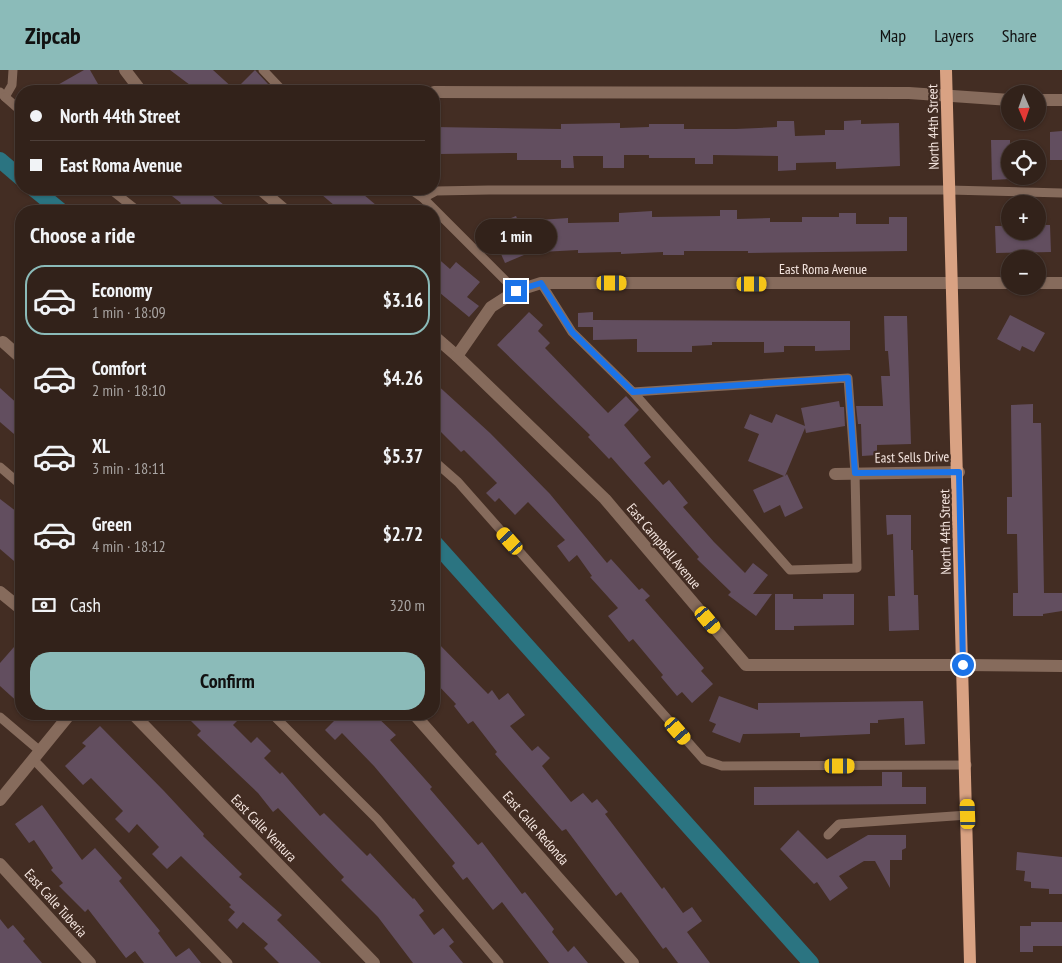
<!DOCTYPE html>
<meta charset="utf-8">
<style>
body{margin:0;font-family:"PT Sans Narrow",sans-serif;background:#3a2a23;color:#f1f3f6;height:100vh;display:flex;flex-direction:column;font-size:19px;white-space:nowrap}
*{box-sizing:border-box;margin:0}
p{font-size:16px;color:#a8a4a2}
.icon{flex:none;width:28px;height:28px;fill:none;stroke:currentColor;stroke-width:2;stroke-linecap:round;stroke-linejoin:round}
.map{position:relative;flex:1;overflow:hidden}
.side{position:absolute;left:15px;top:135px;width:425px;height:515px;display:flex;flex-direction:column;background:#32221a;border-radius:20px;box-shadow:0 1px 4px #0004,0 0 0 1px #4d3f39}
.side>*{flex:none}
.banner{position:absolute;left:15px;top:15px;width:425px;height:110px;border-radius:20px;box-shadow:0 1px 4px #0004,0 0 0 1px #4d3f39;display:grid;align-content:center;height:110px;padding:0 15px;background:#32221a}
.needle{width:32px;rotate:178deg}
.controls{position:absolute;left:1001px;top:15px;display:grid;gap:10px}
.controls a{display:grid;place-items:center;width:45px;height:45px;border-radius:50%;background:#32221a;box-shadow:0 1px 4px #0004,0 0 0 1px #4d3f39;font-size:25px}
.end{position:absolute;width:22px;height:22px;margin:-11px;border:6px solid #1a73e8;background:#fff;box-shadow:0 0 0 2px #fff}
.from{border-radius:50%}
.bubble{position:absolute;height:35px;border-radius:18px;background:#32221a;box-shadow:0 1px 4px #0004,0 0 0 1px #4d3f39;font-size:16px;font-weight:700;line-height:35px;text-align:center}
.car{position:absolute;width:15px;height:30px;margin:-15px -8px;border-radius:6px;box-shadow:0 0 4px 1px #0007;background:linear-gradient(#f5c518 24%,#345 0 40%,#f5c518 0 76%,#345 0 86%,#f5c518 0)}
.banner b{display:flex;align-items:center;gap:18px;height:48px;font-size:19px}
.banner b+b{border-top:1px solid #4d3f39}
.banner i{width:12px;height:12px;background:#f1f3f6}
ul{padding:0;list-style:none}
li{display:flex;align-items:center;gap:15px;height:70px;margin:0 10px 8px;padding:0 5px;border:2px solid transparent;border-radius:20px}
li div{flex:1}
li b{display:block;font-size:19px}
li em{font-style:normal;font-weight:700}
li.on{border-color:#8bbbb9}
li>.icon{width:45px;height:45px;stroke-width:1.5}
h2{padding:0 15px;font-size:22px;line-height:60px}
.pay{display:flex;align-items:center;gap:12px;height:55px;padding:0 15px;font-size:19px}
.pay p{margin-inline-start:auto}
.action{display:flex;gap:10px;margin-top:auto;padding:10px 15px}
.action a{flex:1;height:58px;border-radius:20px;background:#8bbbb9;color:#111;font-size:20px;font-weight:700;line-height:58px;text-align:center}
header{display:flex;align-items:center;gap:30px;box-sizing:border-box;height:70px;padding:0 25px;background:#8bbbb9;color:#111}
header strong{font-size:24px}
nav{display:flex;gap:28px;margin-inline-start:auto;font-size:18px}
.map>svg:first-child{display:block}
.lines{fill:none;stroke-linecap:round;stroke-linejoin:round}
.canal{stroke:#2b7481;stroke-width:16}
.building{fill:#624e5f}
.service{stroke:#866b5c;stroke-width:9}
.minor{stroke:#866b5c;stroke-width:12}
.tertiary{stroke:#866b5c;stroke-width:12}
.primary{stroke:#d9a283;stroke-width:12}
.route{stroke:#1a73e8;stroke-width:6}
.labels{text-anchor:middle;stroke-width:4.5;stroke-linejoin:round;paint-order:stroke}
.street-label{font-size:14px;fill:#f5e6e0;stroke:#432d23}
</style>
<header>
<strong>Zipcab</strong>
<nav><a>Map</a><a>Layers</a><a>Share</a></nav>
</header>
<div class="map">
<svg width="1062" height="893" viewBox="0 0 1062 893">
<rect width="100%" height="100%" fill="#432d23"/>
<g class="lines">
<g class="canal">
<polyline points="0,90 21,108"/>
<polyline points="34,119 61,141"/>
<polyline points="434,472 811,893"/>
</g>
</g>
<g class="building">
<polygon points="84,0 90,0 102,21 47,21"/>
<polygon points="170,0 213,0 235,20 255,0 268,14 261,21 194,21 194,18"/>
<polygon points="861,50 861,54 899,53 900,96 836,99 836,92 796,93 796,100 778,101 778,86 713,85 713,94 695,94 695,88 649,88 649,85 624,85 624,98 603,98 603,86 573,86 574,98 561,98 561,90 517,90 517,83 440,84 440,80 434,80 434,57 561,59 561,54 620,53 620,58 649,57 649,54 684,54 684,59 736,59 777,57 777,51 794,51 795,66 825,65 825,60 844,60 844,51"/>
<polygon points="1062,61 1062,90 1050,90 1050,62"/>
<polygon points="991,70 1010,70 1010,109 992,110"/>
<polygon points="163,119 205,119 231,141 174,141 181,133"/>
<polygon points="315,119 357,119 383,141 341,141"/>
<polygon points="720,140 737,140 737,149 770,148 770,152 802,152 802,147 839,147 839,143 856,143 856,154 889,154 889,147 907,147 907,181 748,183 748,181 684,181 684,185 663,185 663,182 621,184 621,182 578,183 578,180 541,182 539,150 568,148 568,153 619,152 619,143 652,141 652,147 720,146"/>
<polygon points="516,146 531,182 505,193 489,157"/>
<polygon points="1038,155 1050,155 1051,182 996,183 995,156 1010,156 1010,161 1038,161"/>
<polygon points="434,185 450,199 456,192 480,212 467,227 479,236 469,247 434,218"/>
<polygon points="529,242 543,255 538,261 550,273 545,278 608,343 626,326 639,340 624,355 651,387 644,393 663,415 669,410 688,433 683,437 714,472 745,503 753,493 768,505 753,524 772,524 756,546 728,525 731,522 697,489 699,487 611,387 609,389 588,367 590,365 497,275"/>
<polygon points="593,242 593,250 850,251 850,280 815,281 815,276 784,276 784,282 764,283 764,272 712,272 712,275 692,276 692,282 637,282 637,269 593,270 593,257 578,257 578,243"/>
<polygon points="1010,245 1045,263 1034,282 1022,276 1020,281 997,269"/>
<polygon points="884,246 907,246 911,374 877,375 877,385 862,386 861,354 858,354 856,336 883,336 881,306 890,306 888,281 885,281"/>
<polygon points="434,312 490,363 550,424 607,493 611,489 639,520 642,518 650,526 645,530 704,598 701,601 713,614 692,633 682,622 677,626 661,607 663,605 633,569 629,572 608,546 618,538 590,507 592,506 577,485 569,492 557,476 565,470 528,432 515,445 499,428 495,432 486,423 497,413 464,380 461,382 434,355"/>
<polygon points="0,318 21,337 21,370 0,352"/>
<polygon points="839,331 840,337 844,337 845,356 806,363 805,358 785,406 787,404 803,438 785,447 780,435 764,443 753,420 784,406 748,391 759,364 744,358 750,344 772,353 776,344 805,356 801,338"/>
<polygon points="1033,334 1033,353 1041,353 1044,523 1062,523 1062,541 1043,544 1043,546 1013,546 1013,523 1018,523 1017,464 1007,464 1007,427 1012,427 1011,335"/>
<polygon points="0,429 21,445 21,497 0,479"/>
<polygon points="886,445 911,445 911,480 913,480 914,525 918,525 919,560 889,561 888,526 895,526 893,464 887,465"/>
<polygon points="775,524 793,524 793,529 823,529 823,524 854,524 854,555 794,556 794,560 775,560"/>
<polygon points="434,569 488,624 492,620 499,630 508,623 525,645 510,656 532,681 538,676 550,688 542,696 571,732 583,723 592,733 597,729 608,742 605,744 662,819 664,817 683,843 692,837 702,851 687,862 710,893 678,893 666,877 663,879 621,822 616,826 566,759 562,761 495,684 497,682 473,651 468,654 454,636 456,634 434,611"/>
<polygon points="14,577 21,583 21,635 0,616 0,593"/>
<polygon points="719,626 758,640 758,633 923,631 925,674 905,675 904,648 878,650 878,653 870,653 870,664 800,667 800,663 743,664 740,673 712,662 716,654 709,651"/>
<polygon points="184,644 230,644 237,651 233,655 251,673 257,667 271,681 264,688 280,704 282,702 320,746 324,743 367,786 370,783 413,829 414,828 424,841 419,845 434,865 443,858 454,872 449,876 463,893 413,893 378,847 341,810 344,807 278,738 273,742 258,723 197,665 201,661"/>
<polygon points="341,644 374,644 396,665 390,670 432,717 430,719 478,775 482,772 522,824 525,822 554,859 552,862 568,882 574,876 588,893 549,893 502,832 493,840 467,807 463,810 452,796 455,793 374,696 342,663 335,670 325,660"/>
<polygon points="100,656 164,721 204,764 203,766 242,804 239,807 282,845 277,850 321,893 279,893 264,878 268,874 243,852 237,859 228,850 235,842 229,837 231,835 181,786 167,799 152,784 159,777 137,754 129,763 115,749 123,741 91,708 83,715 65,696 86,676 82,673"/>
<polygon points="882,702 902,702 902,717 926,717 926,734 754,735 754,717 882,716"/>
<polygon points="42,735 82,790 95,778 122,808 119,811 160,861 158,863 176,887 189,878 201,893 144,893 135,881 126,888 88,839 85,842 59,816 63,813 51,800 53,798 34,770 29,773 15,754"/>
<polygon points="798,760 827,789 868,765 906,765 906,778 902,780 902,790 890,790 890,818 875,791 864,791 839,806 848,818 830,831 817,812 814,814 780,779"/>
<polygon points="1017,782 1062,787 1062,824 1049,824 1049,819 1031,818 1031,812 1024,811 1025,801 1016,800"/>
<polygon points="0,849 8,859 13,855 25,869 23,871 42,893 0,893"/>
<polygon points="1031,852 1062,852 1062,876 1033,876 1033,882 1020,882 1020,856 1031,856"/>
</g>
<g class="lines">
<g class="service">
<polyline points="263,0 283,21"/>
<polyline points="0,22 5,27 12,15 13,0"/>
<polyline points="5,27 21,41"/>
<polyline points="110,119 138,141"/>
<polyline points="410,119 423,128 516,221"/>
<polyline points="423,128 436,121 489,120 949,120 1062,123"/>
<polyline points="541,213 572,262 633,322 790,500 857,498 855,403 848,308 633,322"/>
<polyline points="434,391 458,412 704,690 722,696 967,695"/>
<polyline points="0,397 21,415"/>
<polyline points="272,644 377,749 499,893"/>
<polyline points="0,647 40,681"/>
<polyline points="33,689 228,893"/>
<polyline points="828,765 839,754 968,745"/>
</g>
<g class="minor">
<polyline points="125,0 141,21"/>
<polyline points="434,22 909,23 1010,30"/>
<polyline points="1038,30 1062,30"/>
<polyline points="260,119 286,141"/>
<polyline points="1038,213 1062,213"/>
<polyline points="434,266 457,286 605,429 746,595 963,595"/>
<polyline points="3,272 21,288"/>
<polyline points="457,286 491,237 516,221 541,213 1010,213"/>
<polyline points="835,404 959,402"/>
<polyline points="0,522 21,539"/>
<polyline points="133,644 374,893"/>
<polyline points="414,644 633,893"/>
<polyline points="0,730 70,644"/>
<polyline points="0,794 90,893"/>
</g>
<polyline class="tertiary" points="963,595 1062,596"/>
<polyline class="primary" points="946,0 970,893"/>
</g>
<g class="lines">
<polyline class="route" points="516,221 541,213 572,262 633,322 848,308 855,403 959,402 963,595"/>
</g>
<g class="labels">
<g class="street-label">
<text transform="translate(933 57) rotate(-91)" y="5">North 44th Street</text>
<text x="823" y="204">East Roma Avenue</text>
<text transform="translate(912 387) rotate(-1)" y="5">East Sells Drive</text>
<text transform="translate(945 462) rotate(-91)" y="5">North 44th Street</text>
<text transform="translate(664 476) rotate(50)" y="5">East Campbell Avenue</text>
<text transform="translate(264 758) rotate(46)" y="5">East Calle Ventura</text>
<text transform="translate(536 758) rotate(49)" y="5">East Calle Redonda</text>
<text transform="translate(56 833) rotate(48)" y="5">East Calle Tuberia</text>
</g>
</g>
</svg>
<div class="controls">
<a><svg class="needle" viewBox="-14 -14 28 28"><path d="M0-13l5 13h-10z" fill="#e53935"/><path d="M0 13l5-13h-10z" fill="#a8a4a2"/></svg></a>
<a><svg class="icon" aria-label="locate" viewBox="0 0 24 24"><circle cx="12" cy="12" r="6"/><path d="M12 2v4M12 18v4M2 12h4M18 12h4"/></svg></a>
<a>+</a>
<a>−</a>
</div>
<i class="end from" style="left:963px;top:595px"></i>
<i class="end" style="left:516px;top:221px"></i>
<div class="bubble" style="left:475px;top:149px;width:82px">1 min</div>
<i class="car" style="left:612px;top:213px;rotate:90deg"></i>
<i class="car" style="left:752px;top:214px;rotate:90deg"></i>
<i class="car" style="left:510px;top:471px;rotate:318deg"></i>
<i class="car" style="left:708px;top:550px;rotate:140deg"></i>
<i class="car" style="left:678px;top:661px;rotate:139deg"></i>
<i class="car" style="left:840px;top:696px;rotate:90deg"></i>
<i class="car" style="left:968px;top:744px;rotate:358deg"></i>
<div class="banner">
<b><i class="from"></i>North 44th Street</b>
<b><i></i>East Roma Avenue</b>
</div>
<section class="side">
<h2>Choose a ride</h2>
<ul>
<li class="on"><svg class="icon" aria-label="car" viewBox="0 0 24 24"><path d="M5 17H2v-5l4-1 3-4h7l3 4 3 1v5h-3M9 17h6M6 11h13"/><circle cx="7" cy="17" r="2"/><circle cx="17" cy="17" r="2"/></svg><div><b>Economy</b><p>1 min · 18:09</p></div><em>$3.16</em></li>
<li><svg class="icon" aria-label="car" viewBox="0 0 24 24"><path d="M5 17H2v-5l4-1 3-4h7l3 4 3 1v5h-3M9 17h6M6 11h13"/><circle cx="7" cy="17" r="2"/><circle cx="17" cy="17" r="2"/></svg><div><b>Comfort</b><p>2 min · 18:10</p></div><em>$4.26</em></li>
<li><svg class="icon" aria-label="car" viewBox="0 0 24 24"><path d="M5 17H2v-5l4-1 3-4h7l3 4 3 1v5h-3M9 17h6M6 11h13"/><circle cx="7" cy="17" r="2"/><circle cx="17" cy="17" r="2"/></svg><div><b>XL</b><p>3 min · 18:11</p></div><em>$5.37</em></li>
<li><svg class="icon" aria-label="car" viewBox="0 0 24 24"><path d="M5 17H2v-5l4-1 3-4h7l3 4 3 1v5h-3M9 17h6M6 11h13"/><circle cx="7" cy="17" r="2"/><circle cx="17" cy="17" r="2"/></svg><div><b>Green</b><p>4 min · 18:12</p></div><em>$2.72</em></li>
</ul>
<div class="pay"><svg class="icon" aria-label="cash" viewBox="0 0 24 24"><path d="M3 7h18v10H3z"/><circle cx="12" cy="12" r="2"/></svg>Cash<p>320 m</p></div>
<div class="action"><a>Confirm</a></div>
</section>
</div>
